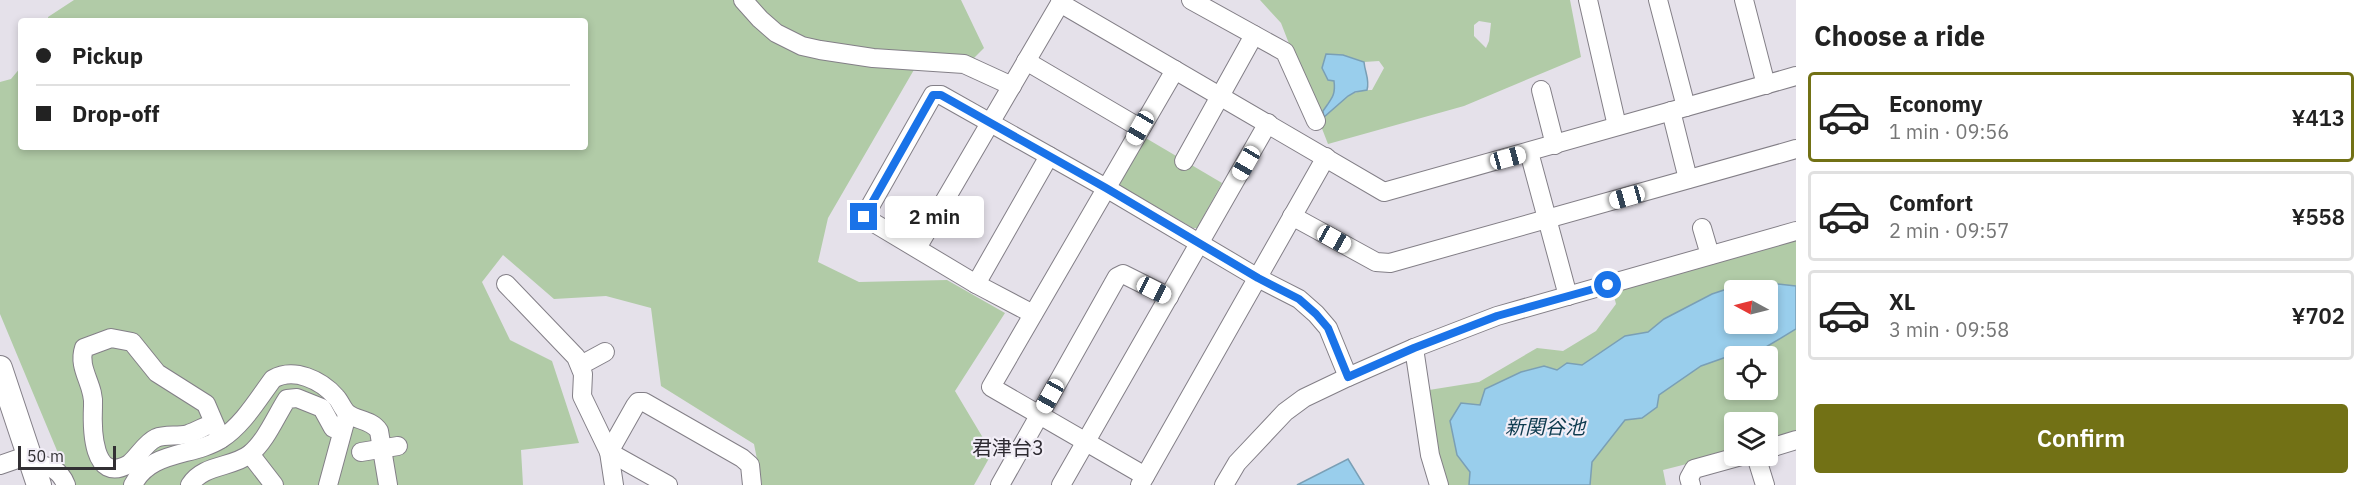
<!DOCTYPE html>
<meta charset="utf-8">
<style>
body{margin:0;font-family:"IBM Plex Sans","Noto Sans JP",sans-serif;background:#f2f2f2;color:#222;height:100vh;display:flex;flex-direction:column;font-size:22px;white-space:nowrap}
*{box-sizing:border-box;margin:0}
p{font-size:20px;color:#767676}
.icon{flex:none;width:33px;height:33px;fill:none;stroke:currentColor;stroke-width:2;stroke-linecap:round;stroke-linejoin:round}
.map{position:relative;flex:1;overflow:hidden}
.sheet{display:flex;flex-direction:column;background:#fff;width:570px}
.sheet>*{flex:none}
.guide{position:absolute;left:18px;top:18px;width:570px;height:132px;border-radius:6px;box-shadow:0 3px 9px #0003;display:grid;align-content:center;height:132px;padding:0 18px;background:#fff}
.needle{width:39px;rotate:277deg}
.buttons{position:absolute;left:1724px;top:280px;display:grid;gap:12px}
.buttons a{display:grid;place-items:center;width:54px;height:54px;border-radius:6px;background:#fff;box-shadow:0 3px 9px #0003;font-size:30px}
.scale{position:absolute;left:18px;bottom:15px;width:98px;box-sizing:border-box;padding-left:6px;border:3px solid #323034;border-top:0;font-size:16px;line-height:21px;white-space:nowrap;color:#323034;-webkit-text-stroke:4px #f2eef7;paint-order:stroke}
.end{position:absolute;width:27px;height:27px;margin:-14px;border:8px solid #1a73e8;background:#fff;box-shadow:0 0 0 3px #fff}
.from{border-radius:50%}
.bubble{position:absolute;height:42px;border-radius:6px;background:#fff;box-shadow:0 3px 9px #0003;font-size:20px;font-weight:600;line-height:42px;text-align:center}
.car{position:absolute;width:18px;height:36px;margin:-18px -9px;border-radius:8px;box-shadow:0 0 4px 2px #0007;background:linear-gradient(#fff 24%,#345 0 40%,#fff 0 76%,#345 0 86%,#fff 0)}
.guide b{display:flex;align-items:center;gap:21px;height:57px;font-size:22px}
.guide b+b{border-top:2px solid #e0e0e0}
.guide i{width:15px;height:15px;background:#222}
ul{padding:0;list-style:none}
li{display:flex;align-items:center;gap:18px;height:90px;margin:0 12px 9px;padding:0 6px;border:3px solid #e0e0e0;border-radius:6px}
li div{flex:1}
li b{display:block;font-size:22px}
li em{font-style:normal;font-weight:600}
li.current{border-color:#727115}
li>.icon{width:54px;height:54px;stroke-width:1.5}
h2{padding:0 18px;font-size:27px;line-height:72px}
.action{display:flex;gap:12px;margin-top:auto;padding:12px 18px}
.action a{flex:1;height:69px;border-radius:6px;background:#727115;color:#fff;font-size:24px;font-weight:600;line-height:69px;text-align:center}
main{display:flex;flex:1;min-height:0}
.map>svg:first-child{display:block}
.green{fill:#b1cba7;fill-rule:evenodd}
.water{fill:#99ceec;stroke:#7a9fb5;stroke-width:1.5;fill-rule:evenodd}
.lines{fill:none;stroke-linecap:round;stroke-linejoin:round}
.minor-casing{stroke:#837f87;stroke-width:20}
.major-casing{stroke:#837f87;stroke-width:26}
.minor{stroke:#fff;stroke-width:18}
.major{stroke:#fff;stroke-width:24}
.route{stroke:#1a73e8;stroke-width:8}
.labels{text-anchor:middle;stroke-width:4.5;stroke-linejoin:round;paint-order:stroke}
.water-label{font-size:20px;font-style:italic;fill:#0e3b4f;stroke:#f2eef7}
.neighbourhood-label{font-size:20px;fill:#2f2c33;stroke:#f2eef7}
</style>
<main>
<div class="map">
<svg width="1796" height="485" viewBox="0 0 1796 485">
<rect width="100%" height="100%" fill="#e5e1ea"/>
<g class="green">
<polygon points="74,0 961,0 984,48 965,67 915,68 828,218 818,262 859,282 947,280 1005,313 955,391 992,453 974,485 762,485 754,444 661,386 651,308 606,296 554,299 503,255 482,282 510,340 552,361 579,443 521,450 523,485 68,485 58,453 0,314 0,82 11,79 21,67 21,147 585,147 585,21 48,21 48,17"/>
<path d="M 1260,0 L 1570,0 L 1581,57 L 1464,106 L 1328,144 L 1281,23 ZM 1479,21 L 1491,23 L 1489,41 L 1486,48 L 1474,36 L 1474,25 ZM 1348,58 L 1364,62 L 1379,61 L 1384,68 L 1372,90 C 1354,89 1338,101 1327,115 L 1327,104 C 1336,96 1335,92 1334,81 Z"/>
<polygon points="1144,137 1222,183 1197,228 1193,228 1119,185 1118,182"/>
<path d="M 1796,238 L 1796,432 L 1767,442 L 1767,423 L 1734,423 L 1734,452 L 1663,470 L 1666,485 L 1444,485 L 1434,454 L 1429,390 L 1479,382 L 1537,348 L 1563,351 L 1596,331 L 1616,304 L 1613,292 ZM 1734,291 L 1767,291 L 1767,324 L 1734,324 ZM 1734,357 L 1767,357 L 1767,390 L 1734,390 Z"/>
</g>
<g class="water">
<path d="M 1326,54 L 1343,55 L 1364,62 C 1365,73 1370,80 1367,90 L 1355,92 L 1348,96 L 1324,117 L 1323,111 C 1331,99 1336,96 1334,81 L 1328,80 L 1322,68 Z"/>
<path d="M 1751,281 L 1796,286 L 1796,329 L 1766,347 L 1749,349 L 1701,366 L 1659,395 L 1657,407 L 1642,418 L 1625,420 L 1592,462 L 1590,485 L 1469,485 L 1470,472 L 1457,455 L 1450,421 L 1461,403 L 1480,405 L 1485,389 L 1521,372 L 1544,366 L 1557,370 L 1567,363 L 1582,365 L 1625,336 L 1648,332 L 1664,319 L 1712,294 ZM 1734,291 L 1767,291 L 1767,324 L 1734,324 Z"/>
<polygon points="1348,459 1364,485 1297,485"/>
</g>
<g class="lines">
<defs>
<g id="minor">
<polyline points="743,0 760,19 776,33 802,46 820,50 873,58 964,64 1012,86"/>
<polyline points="1191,0 1285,52 1316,121"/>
<polyline points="1588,0 1617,126"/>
<polyline points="1658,0 1686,107"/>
<polyline points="1744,0 1766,85"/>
<polyline points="1060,3 1384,192 1796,76"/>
<polyline points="1026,61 1140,128"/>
<polyline points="1541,90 1555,145"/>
<polyline points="1671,111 1688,179"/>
<polyline points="1529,152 1568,296"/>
<polyline points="1184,161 1254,35"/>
<polyline points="1292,216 1376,262 1390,263 1796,149"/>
<polyline points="1702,228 1710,255"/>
<polyline points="917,248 1062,0"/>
<polyline points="506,284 576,357 583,374 582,396 609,452 614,485"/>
<polyline points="976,284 1049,156"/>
<polyline points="1033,314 976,284 864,217 933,95 941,95 1106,188 1258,278 1299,299 1316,314 1328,328 1348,377"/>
<polyline points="1414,348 1430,455 1439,485"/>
<polyline points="581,365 605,352"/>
<path d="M 214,423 C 205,426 197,431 188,434 C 178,437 166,434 156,438 C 145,443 138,457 129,464 C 92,485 92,428 93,406 C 95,385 77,369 84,348 L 111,338 L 132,342 L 157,373 L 206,404 L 221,439"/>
<polyline points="1767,449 1796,440"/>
<polyline points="361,452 398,446"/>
<polyline points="609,452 635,406 638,402 644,402 742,458 750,465 752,485"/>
<polyline points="609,452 668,485"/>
<polyline points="250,454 274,485"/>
<polyline points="1756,456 1765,485"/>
<path d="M 32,464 C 48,465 60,469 66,485"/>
<polyline points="0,465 29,455"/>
<polyline points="1145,476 991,387 1175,70"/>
<path d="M 133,485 C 150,450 193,457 221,439 C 243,425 258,399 273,379 C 294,367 321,380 336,397 C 340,401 342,408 347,413 C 356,421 371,419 379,431 L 388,485"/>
<path d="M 190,485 C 203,464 232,468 250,454 C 266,441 276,416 287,399 L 297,398 L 322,408 L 333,428"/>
<polyline points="328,485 347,415"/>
<polyline points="1000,485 1117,277 1123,274 1169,297"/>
<polyline points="1061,485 1268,123"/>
<polyline points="1140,485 1326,157"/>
<polyline points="1224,485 1237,463 1285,412 1304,398 1348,377 1414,348 1497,316 1796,231"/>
<polyline points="1691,485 1689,478 1694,469 1741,456"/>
</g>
<polyline id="major" points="0,368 39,485"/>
</defs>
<use href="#minor" class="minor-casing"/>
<use href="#major" class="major-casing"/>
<use href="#minor" class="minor"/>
<use href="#major" class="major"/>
</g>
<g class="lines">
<polyline class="route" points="864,217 933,95 941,95 1106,188 1258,278 1299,299 1316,314 1328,328 1348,377 1414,348 1497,316 1608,285"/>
</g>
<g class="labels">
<g class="water-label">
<text x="1545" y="434">新関谷池</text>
</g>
<g class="neighbourhood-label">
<text x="1008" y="455">君津台3</text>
</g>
</g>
</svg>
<div class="buttons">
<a><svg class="needle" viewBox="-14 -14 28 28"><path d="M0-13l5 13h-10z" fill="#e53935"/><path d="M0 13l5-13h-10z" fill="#767676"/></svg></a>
<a><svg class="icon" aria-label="locate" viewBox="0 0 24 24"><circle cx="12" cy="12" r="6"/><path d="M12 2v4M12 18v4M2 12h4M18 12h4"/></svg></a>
<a><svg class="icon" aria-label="layers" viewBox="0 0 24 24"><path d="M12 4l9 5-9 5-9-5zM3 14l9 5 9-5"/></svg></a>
</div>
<div class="scale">50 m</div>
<i class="end from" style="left:1608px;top:285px"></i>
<i class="end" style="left:864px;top:217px"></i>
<div class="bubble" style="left:885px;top:196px;width:99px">2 min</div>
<i class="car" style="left:1140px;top:128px;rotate:210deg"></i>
<i class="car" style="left:1508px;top:158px;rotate:75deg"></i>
<i class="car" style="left:1246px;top:163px;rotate:210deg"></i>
<i class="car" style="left:1627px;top:197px;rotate:254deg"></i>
<i class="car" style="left:1334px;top:239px;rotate:119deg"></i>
<i class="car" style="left:1154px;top:290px;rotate:117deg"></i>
<i class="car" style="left:1050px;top:396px;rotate:209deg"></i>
<div class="guide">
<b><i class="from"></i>Pickup</b>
<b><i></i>Drop-off</b>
</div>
</div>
<section class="sheet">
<h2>Choose a ride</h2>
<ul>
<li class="current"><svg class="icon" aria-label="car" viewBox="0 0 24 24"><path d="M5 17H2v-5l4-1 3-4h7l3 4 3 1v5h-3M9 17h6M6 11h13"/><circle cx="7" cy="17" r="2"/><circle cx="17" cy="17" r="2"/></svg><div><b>Economy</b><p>1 min · 09:56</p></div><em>¥413</em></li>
<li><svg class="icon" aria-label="car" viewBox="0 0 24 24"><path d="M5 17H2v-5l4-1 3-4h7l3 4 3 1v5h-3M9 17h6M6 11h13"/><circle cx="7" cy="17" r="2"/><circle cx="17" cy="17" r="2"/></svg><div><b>Comfort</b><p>2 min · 09:57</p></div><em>¥558</em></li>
<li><svg class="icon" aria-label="car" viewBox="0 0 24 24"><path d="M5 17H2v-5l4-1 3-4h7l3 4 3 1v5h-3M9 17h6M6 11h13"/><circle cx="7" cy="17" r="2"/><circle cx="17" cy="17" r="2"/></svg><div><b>XL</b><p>3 min · 09:58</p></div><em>¥702</em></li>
</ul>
<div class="action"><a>Confirm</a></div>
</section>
</main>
